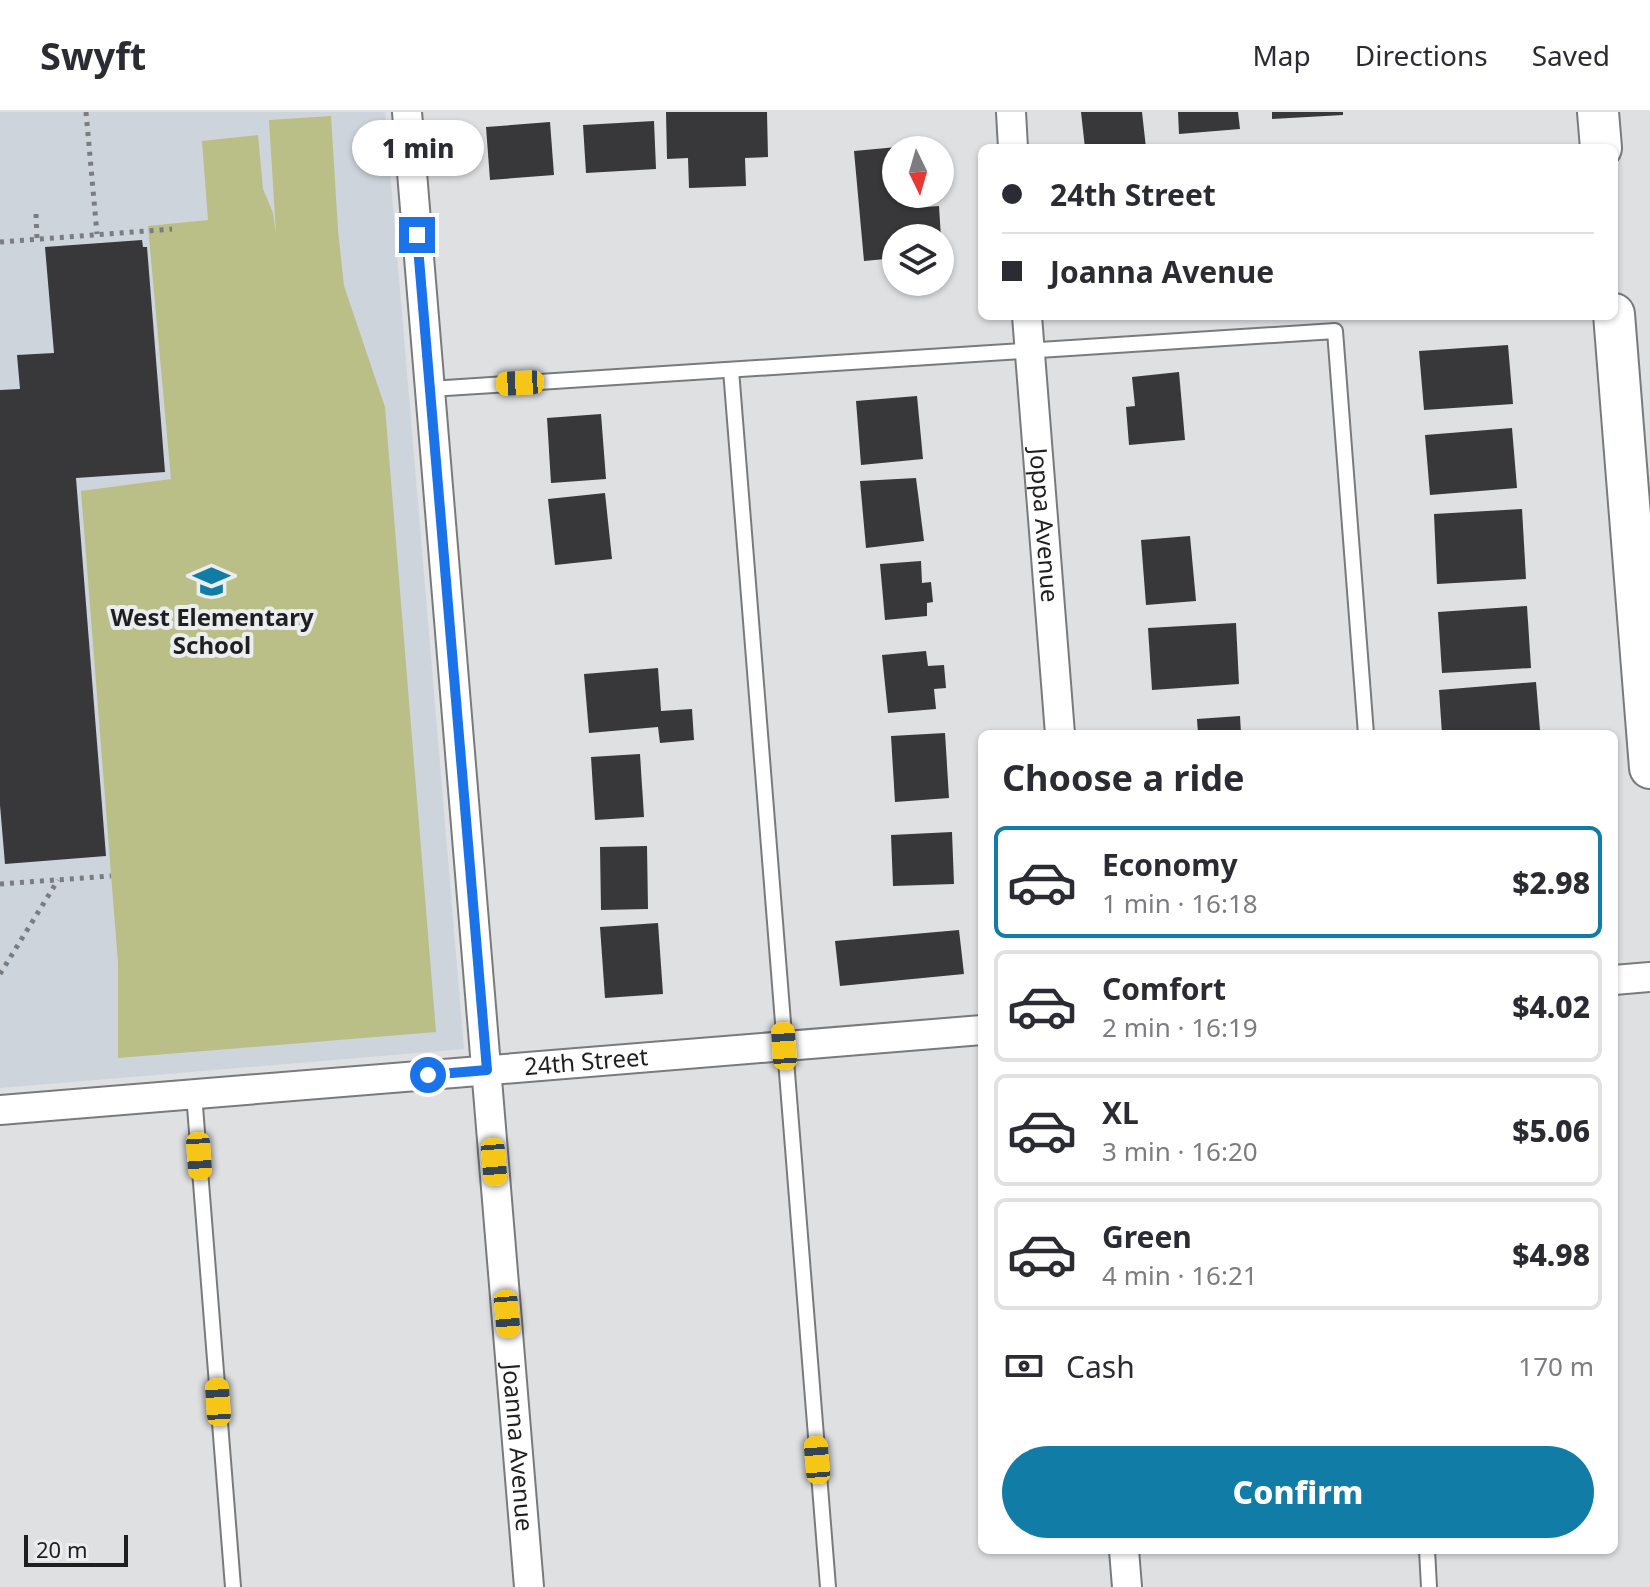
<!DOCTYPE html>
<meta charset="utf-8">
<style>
body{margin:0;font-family:"Noto Sans",sans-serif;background:#f7f7f7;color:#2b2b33;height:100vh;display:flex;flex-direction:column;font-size:30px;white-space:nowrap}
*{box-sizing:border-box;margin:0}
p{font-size:26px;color:#7c7c81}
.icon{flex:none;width:44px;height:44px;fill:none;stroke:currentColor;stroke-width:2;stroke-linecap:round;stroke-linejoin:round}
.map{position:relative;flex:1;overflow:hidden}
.panel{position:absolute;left:978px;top:618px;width:640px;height:824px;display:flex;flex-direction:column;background:#fff;border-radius:12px;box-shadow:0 2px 6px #0004}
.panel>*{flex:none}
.hud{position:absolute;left:978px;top:32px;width:640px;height:176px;border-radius:12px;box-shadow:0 2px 6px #0004;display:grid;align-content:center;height:176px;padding:0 24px;background:#fff}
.needle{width:52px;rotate:175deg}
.tools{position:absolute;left:882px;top:24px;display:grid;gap:16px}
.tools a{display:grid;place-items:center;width:72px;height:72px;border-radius:50%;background:#fff;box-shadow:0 2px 6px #0004;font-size:40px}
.scale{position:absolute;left:24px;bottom:20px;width:104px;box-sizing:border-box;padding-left:8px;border:4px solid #1f1f20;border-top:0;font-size:22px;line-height:28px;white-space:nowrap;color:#1f1f20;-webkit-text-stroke:6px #ebedef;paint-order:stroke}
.end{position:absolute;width:36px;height:36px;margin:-18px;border:10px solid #1a73e8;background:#fff;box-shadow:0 0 0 4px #fff}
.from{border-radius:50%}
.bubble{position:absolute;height:56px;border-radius:28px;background:#fff;box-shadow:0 2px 6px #0004;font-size:26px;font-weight:800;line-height:56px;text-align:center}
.car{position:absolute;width:24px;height:48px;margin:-24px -12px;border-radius:10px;box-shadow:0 0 6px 2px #0007;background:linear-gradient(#f5c518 24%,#345 0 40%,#f5c518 0 76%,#345 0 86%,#f5c518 0)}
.hud b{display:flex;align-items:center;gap:28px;height:76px;font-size:30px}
.hud b+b{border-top:2px solid #e1e1e2}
.hud i{width:20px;height:20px;background:#2b2b33}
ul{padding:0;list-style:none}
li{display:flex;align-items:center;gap:24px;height:112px;margin:0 16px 12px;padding:0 8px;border:4px solid #e1e1e2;border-radius:12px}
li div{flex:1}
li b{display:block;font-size:30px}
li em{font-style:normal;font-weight:800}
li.current{border-color:#117da6}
li>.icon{width:72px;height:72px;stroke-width:1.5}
h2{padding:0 24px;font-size:36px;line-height:96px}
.pay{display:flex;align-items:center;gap:20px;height:88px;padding:0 24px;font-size:30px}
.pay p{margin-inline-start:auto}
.action{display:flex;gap:16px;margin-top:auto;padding:16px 24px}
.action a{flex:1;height:92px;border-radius:48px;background:#117da6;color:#fff;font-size:32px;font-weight:800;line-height:92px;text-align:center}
header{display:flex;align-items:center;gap:48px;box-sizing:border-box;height:112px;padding:0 40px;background:#fff;border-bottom:2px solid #e1e1e2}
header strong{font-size:38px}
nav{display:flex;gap:44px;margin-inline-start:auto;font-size:28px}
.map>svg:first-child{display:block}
.built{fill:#ced4dc}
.green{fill:#b9bf86}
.building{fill:#383739}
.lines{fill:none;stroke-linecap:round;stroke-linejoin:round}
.lane-casing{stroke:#787a7c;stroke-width:18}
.street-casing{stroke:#787a7c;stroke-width:32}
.secondary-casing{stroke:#787a7c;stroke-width:44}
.path{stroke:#7b7c7d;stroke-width:5;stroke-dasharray:4 6;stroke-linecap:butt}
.lane{stroke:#fff;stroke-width:14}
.street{stroke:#fff;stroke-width:28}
.secondary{stroke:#fff;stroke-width:40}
.route{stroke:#1a73e8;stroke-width:10}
.labels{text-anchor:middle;stroke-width:8;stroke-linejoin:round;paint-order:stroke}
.street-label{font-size:24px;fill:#1f1f20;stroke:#ebedef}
.poi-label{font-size:24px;font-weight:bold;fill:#1f1f20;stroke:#ebedef}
</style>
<header>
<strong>Swyft</strong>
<nav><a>Map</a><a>Directions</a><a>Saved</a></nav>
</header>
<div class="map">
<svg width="1650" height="1475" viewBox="0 0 1650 1475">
<rect width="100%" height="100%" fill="#dee0e2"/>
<polygon class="built" points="0,0 385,0 464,937 0,976"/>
<polygon class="green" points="331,4 338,118 344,174 385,295 436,920 118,946 118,851 81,379 171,367 148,114 208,108 202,29 258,23 263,77 273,101 276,122 269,8"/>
<g class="building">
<polygon points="666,0 767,0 768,45 745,46 746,74 689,76 688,46 667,47"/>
<polygon points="1081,0 1142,0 1146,36 1085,36"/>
<polygon points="1178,0 1238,0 1240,17 1179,22"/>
<polygon points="1272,0 1343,0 1343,3 1272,7"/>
<polygon points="654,9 656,57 586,61 583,13"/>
<polygon points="550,10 554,63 490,68 486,15"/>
<polygon points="908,34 909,38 896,38 896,82 913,82 914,96 939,94 941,126 896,126 896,146 864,149 854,39"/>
<polygon points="142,128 143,135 147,135 165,360 76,366 106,744 5,752 0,693 0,278 20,277 17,243 54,241 45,135"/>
<polygon points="1508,233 1513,292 1424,298 1419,239"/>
<polygon points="1179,260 1185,328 1129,333 1126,295 1135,294 1132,265"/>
<polygon points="917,284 923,347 861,353 856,289"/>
<polygon points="601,302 606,367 551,371 547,306"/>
<polygon points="1512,316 1517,376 1430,383 1425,323"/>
<polygon points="916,366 924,429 866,436 860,369"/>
<polygon points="605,381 612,447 555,453 548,387"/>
<polygon points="1522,397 1526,467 1437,472 1434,402"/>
<polygon points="1190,424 1196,489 1146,493 1141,428"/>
<polygon points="921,449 922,471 931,470 933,490 927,491 927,504 885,508 880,452"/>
<polygon points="1527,494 1531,556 1442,561 1438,500"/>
<polygon points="1236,511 1239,572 1152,578 1148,516"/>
<polygon points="926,539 928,554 944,553 946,576 934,577 936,597 888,601 882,543"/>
<polygon points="658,556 661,599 692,597 694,628 660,631 658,615 589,621 584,562"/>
<polygon points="1536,570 1540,618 1442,622 1439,578"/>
<polygon points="1240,604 1241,622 1198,622 1197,607"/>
<polygon points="945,621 949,686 895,690 891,624"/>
<polygon points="640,642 644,705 595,708 591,645"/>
<polygon points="952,720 954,772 893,774 891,723"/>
<polygon points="647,734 648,797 601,798 600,735"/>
<polygon points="658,811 663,882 605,886 600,815"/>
<polygon points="959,818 964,862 840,874 835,829"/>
</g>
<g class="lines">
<defs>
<g id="lane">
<polyline points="731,258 828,1475"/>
<polyline points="430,277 1335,219 1366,622"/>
<polyline points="194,982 233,1475"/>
<polyline points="1427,1438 1429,1475"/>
</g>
<g id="street">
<path id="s1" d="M 407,0 L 529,1475"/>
<polyline points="1011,0 1013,36"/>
<path id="s2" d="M 1027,204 L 1060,622"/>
<polyline points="1614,868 1650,865"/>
<path id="s3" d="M 0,998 L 982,918"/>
<polyline points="1124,1438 1127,1475"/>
</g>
<g id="secondary">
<polyline points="1598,0 1601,36"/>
<polyline points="1614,202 1650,656"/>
</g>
</defs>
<use href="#lane" class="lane-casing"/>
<use href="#street" class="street-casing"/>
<use href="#secondary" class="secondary-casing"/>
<g class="path">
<polyline points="86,0 97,122"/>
<polyline points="36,102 37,127"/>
<polyline points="0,130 172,117"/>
<polyline points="0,772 111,764"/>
<polyline points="0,862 58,768"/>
</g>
<use href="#lane" class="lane"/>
<use href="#street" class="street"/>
<use href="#secondary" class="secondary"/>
</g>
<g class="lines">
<polyline class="route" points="417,123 487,958 428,963"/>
</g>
<defs>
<symbol id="school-bare" viewBox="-9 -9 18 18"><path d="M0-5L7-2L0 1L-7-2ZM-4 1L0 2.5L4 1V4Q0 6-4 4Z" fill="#117da6" stroke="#ebedef" stroke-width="2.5" paint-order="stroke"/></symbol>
</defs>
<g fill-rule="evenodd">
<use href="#school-bare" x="186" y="444" width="51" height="51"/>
</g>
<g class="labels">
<g class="street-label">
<text dy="8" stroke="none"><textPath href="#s2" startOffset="210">Joppa Avenue</textPath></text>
<text dy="8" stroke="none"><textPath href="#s3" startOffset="588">24th Street</textPath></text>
<text dy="8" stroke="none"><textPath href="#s1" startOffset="1340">Joanna Avenue</textPath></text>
</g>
<g class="poi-label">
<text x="212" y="514">West Elementary<tspan x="212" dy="28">School</tspan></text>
</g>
</g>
</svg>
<div class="tools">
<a><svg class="needle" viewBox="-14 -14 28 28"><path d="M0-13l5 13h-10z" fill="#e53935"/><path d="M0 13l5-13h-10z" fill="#7c7c81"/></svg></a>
<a><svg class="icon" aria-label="layers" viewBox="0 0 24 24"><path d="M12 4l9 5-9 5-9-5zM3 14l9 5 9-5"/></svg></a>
</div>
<div class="scale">20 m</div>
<i class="end from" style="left:428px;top:963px"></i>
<i class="end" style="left:417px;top:123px"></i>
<div class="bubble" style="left:352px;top:8px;width:132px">1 min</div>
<i class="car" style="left:520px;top:271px;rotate:267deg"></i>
<i class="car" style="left:784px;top:934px;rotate:356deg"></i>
<i class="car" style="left:199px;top:1044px;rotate:176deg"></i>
<i class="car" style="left:494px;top:1050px;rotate:175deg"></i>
<i class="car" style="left:507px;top:1202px;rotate:175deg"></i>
<i class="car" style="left:218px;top:1290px;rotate:356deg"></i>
<i class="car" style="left:817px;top:1348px;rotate:355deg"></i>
<div class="hud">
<b><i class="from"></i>24th Street</b>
<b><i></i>Joanna Avenue</b>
</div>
<section class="panel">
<h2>Choose a ride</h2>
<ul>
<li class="current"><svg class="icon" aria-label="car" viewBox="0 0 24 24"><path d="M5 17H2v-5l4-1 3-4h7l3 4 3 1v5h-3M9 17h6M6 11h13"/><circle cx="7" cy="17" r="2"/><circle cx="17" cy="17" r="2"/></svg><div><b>Economy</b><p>1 min · 16:18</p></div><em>$2.98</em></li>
<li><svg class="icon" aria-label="car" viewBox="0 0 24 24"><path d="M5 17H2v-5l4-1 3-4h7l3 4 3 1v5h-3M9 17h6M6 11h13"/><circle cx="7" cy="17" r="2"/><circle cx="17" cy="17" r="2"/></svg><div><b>Comfort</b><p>2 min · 16:19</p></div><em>$4.02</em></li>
<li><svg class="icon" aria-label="car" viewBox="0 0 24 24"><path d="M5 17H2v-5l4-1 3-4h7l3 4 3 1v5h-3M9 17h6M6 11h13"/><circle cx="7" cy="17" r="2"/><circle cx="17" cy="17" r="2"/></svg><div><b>XL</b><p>3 min · 16:20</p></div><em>$5.06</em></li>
<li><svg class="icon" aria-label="car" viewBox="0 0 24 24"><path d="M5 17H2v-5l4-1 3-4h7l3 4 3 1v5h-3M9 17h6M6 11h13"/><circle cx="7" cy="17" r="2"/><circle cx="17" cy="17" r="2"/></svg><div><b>Green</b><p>4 min · 16:21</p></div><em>$4.98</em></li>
</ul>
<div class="pay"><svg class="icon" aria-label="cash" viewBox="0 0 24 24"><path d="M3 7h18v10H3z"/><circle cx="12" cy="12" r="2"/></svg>Cash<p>170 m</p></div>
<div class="action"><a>Confirm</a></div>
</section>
</div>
